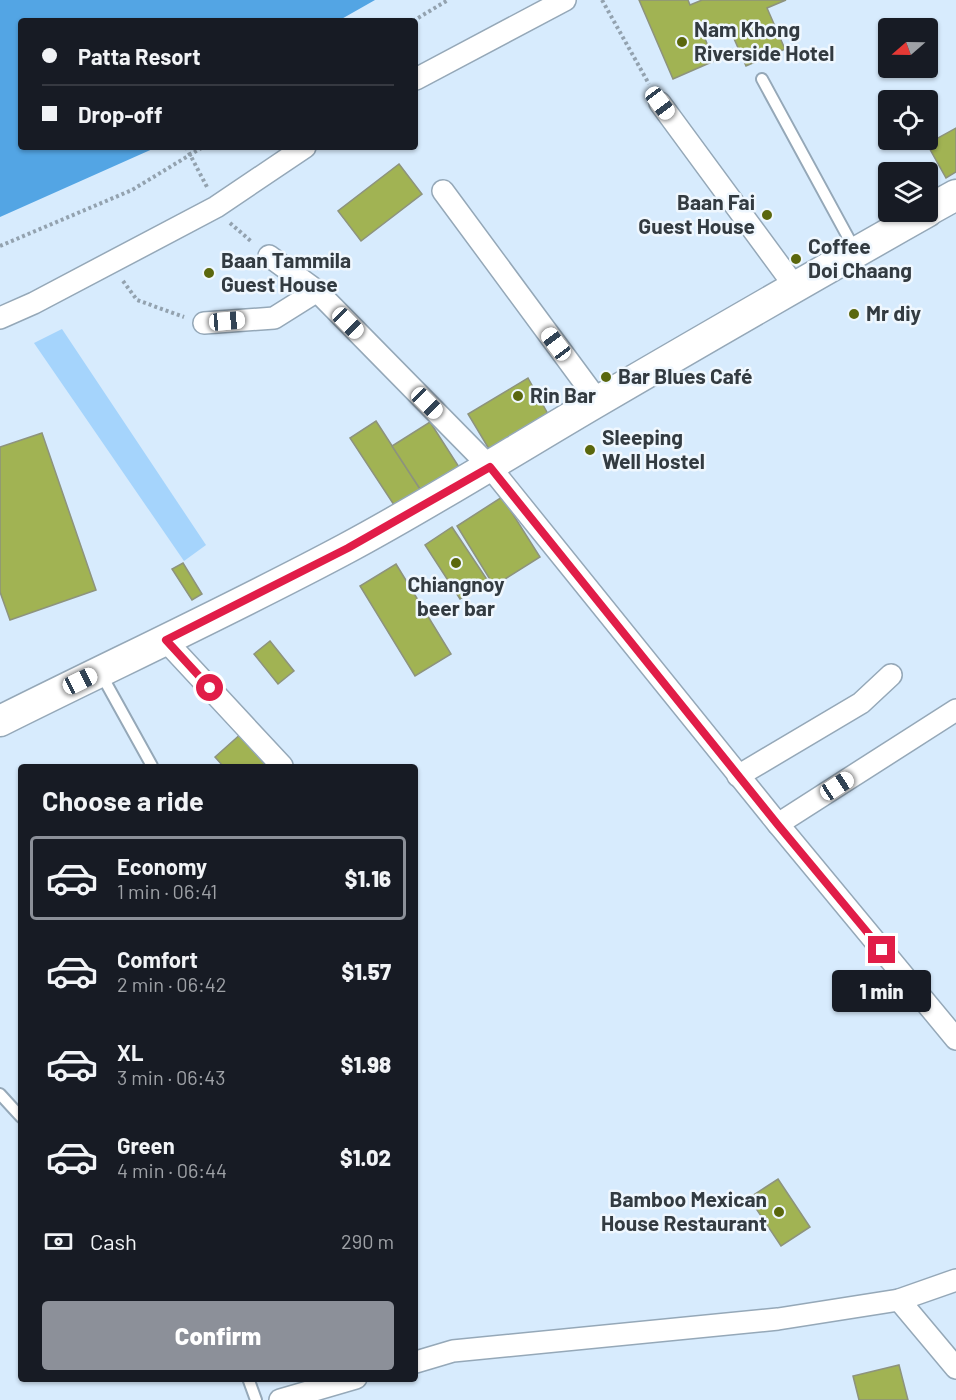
<!DOCTYPE html>
<meta charset="utf-8">
<style>
body{margin:0;font-family:Barlow,sans-serif;background:#20242c;color:#f1f3f6;height:100vh;display:flex;flex-direction:column;font-size:22px;white-space:nowrap}
*{box-sizing:border-box;margin:0}
p{font-size:20px;color:#9ea1a6}
.icon{flex:none;width:33px;height:33px;fill:none;stroke:currentColor;stroke-width:2;stroke-linecap:round;stroke-linejoin:round}
.map{position:relative;flex:1;overflow:hidden}
.sheet{position:absolute;left:18px;top:764px;width:400px;height:618px;display:flex;flex-direction:column;background:#171b24;border-radius:6px;box-shadow:0 2px 4px #0004}
.sheet>*{flex:none}
.guide{position:absolute;left:18px;top:18px;width:400px;height:132px;border-radius:6px;box-shadow:0 2px 4px #0004;display:grid;align-content:center;height:132px;padding:0 24px;background:#171b24}
.needle{width:39px;rotate:250deg}
.controls{position:absolute;left:878px;top:18px;display:grid;gap:12px}
.controls a{display:grid;place-items:center;width:60px;height:60px;border-radius:6px;background:#171b24;box-shadow:0 2px 4px #0004;font-size:30px}
.end{position:absolute;width:27px;height:27px;margin:-14px;border:8px solid #e11d48;background:#fff;box-shadow:0 0 0 3px #fff}
.from{border-radius:50%}
.bubble{position:absolute;height:42px;border-radius:6px;background:#171b24;box-shadow:0 2px 4px #0004;font-size:20px;font-weight:800;line-height:42px;text-align:center}
.car{position:absolute;width:18px;height:36px;margin:-18px -9px;border-radius:8px;box-shadow:0 0 4px 2px #0007;background:linear-gradient(#fff 24%,#345 0 40%,#fff 0 76%,#345 0 86%,#fff 0)}
.guide b{display:flex;align-items:center;gap:21px;height:57px;font-size:22px}
.guide b+b{border-top:2px solid #363941}
.guide i{width:15px;height:15px;background:#f1f3f6}
ul{padding:0;list-style:none}
li{display:flex;align-items:center;gap:18px;height:84px;margin:0 12px 9px;padding:0 12px;border:3px solid transparent;border-radius:6px}
li div{flex:1}
li b{display:block;font-size:22px}
li em{font-style:normal;font-weight:800}
li.current{border-color:#8c9099}
li>.icon{width:54px;height:54px;stroke-width:1.5}
h2{padding:0 24px;font-size:27px;line-height:72px}
.pay{display:flex;align-items:center;gap:15px;height:66px;padding:0 24px;font-size:22px}
.pay p{margin-inline-start:auto}
.button{display:flex;gap:12px;margin-top:auto;padding:12px 24px}
.button a{flex:1;height:69px;border-radius:6px;background:#8c9099;color:#fff;font-size:24px;font-weight:800;line-height:69px;text-align:center}
.map>svg:first-child{display:block}
.green{fill:#a5d4fc}
.water{fill:#53a5e4}
.building{fill:#a1b353;stroke:#8d937d;stroke-width:1.5}
.lines{fill:none;stroke-linecap:round;stroke-linejoin:round}
.lane-casing{stroke:#95a8b8;stroke-width:14}
.street-casing{stroke:#95a8b8;stroke-width:24}
.secondary-casing{stroke:#95a8b8;stroke-width:33}
.path{stroke:#93a2af;stroke-width:4;stroke-dasharray:3 3;stroke-linecap:butt}
.lane{stroke:#fff;stroke-width:10}
.street{stroke:#fff;stroke-width:21}
.secondary{stroke:#fff;stroke-width:30}
.route{stroke:#e11d48;stroke-width:8}
.poi-dot{fill:#5a670d;stroke:#eff7fe;stroke-width:2}
.labels{text-anchor:middle;stroke-width:5;stroke-linejoin:round;paint-order:stroke}
.poi-label{font-size:21px;font-weight:bold;fill:#333b41;stroke:#eff7fe;text-anchor:start}
</style>
<div class="map">
<svg width="956" height="1400" viewBox="0 0 956 1400">
<rect width="100%" height="100%" fill="#d7ebfd"/>
<polygon class="green" points="62,329 206,545 184,561 34,343"/>
<polygon class="water" points="0,0 375,0 338,21 21,21 21,147 157,147 0,217"/>
<g class="building">
<polygon points="639,0 688,0 690,5 702,0 786,0 767,8 785,49 746,66 728,25 704,36 714,61 673,79"/>
<polygon points="956,128 956,172 946,178 927,144"/>
<polygon points="399,164 422,194 361,241 338,211"/>
<polygon points="528,378 548,414 489,449 468,414"/>
<polygon points="376,421 422,492 396,508 350,438"/>
<polygon points="430,422 459,467 422,492 392,446"/>
<polygon points="42,433 96,590 10,620 0,592 0,447"/>
<polygon points="502,497 540,557 494,586 457,526"/>
<polygon points="452,527 488,581 460,599 425,545"/>
<polygon points="183,563 202,594 192,600 172,569"/>
<polygon points="396,564 451,654 415,676 360,586"/>
<polygon points="270,641 294,671 278,684 254,654"/>
<polygon points="243,732 274,766 223,766 215,757"/>
<polygon points="778,1179 810,1227 781,1246 749,1198"/>
<polygon points="899,1365 908,1400 859,1400 853,1376"/>
</g>
<g class="lines">
<defs>
<g id="lane">
<polyline points="762,79 855,250"/>
<polyline points="101,674 152,766"/>
<polyline points="0,1094 21,1117"/>
<polyline points="248,1378 256,1400"/>
</g>
<g id="street">
<polyline points="416,79 565,0"/>
<polyline points="660,103 796,288"/>
<polyline points="443,191 598,401"/>
<polyline points="269,256 317,291 490,467 778,824 956,1039"/>
<polyline points="0,318 34,303 216,207 305,147"/>
<polyline points="204,323 274,318 317,291"/>
<polyline points="166,641 282,766"/>
<polyline points="738,776 861,703 891,675"/>
<polyline points="778,824 956,710"/>
<polyline points="899,1300 956,1368"/>
<polyline points="416,1362 453,1351 778,1319 899,1300 956,1280"/>
<polyline points="280,1400 356,1378"/>
</g>
<g id="secondary">
<polyline points="927,211 956,195"/>
<path d="M 0,721 C 116,663 233,609 347,548 C 433,502 516,449 600,400 C 708,337 817,274 927,212"/>
</g>
</defs>
<use href="#lane" class="lane-casing"/>
<use href="#street" class="street-casing"/>
<use href="#secondary" class="secondary-casing"/>
<g class="path">
<polyline points="602,0 649,84"/>
<polyline points="413,21 448,0"/>
<polyline points="186,147 207,187"/>
<polyline points="230,223 252,242"/>
<polyline points="0,246 132,190 203,147"/>
<polyline points="123,281 137,300 184,317"/>
</g>
<use href="#lane" class="lane"/>
<use href="#street" class="street"/>
<use href="#secondary" class="secondary"/>
</g>
<g class="lines">
<polyline class="route" points="210,688 166,640 348,548 490,467 778,825 882,950"/>
</g>
<g class="poi-dot">
<circle cx="682" cy="42" r="6"/>
<circle cx="767" cy="215" r="6"/>
<circle cx="796" cy="259" r="6"/>
<circle cx="209" cy="273" r="6"/>
<circle cx="854" cy="314" r="6"/>
<circle cx="606" cy="377" r="6"/>
<circle cx="518" cy="396" r="6"/>
<circle cx="590" cy="450" r="6"/>
<circle cx="456" cy="563" r="6"/>
<circle cx="779" cy="1212" r="6"/>
</g>
<g class="labels">
<g class="poi-label">
<text x="694" y="37">Nam Khong<tspan x="694" dy="24">Riverside Hotel</tspan></text>
<text x="755" y="210" text-anchor="end">Baan Fai<tspan x="755" dy="24">Guest House</tspan></text>
<text x="808" y="254">Coffee<tspan x="808" dy="24">Doi Chaang</tspan></text>
<text x="221" y="268">Baan Tammila<tspan x="221" dy="24">Guest House</tspan></text>
<text x="866" y="321">Mr diy</text>
<text x="618" y="384">Bar Blues Café</text>
<text x="530" y="403">Rin Bar</text>
<text x="602" y="445">Sleeping<tspan x="602" dy="24">Well Hostel</tspan></text>
<text x="456" y="592" text-anchor="middle">Chiangnoy<tspan x="456" dy="24">beer bar</tspan></text>
<text x="767" y="1207" text-anchor="end">Bamboo Mexican<tspan x="767" dy="24">House Restaurant</tspan></text>
</g>
</g>
</svg>
<div class="controls">
<a><svg class="needle" viewBox="-14 -14 28 28"><path d="M0-13l5 13h-10z" fill="#e53935"/><path d="M0 13l5-13h-10z" fill="#9ea1a6"/></svg></a>
<a><svg class="icon" aria-label="locate" viewBox="0 0 24 24"><circle cx="12" cy="12" r="6"/><path d="M12 2v4M12 18v4M2 12h4M18 12h4"/></svg></a>
<a><svg class="icon" aria-label="layers" viewBox="0 0 24 24"><path d="M12 4l9 5-9 5-9-5zM3 14l9 5 9-5"/></svg></a>
</div>
<i class="end from" style="left:210px;top:688px"></i>
<i class="end" style="left:882px;top:950px"></i>
<div class="bubble" style="left:832px;top:970px;width:99px">1 min</div>
<i class="car" style="left:660px;top:103px;rotate:143deg"></i>
<i class="car" style="left:227px;top:321px;rotate:85deg"></i>
<i class="car" style="left:348px;top:323px;rotate:135deg"></i>
<i class="car" style="left:556px;top:344px;rotate:323deg"></i>
<i class="car" style="left:427px;top:403px;rotate:135deg"></i>
<i class="car" style="left:80px;top:681px;rotate:64deg"></i>
<i class="car" style="left:837px;top:786px;rotate:57deg"></i>
<div class="guide">
<b><i class="from"></i>Patta Resort</b>
<b><i></i>Drop-off</b>
</div>
<section class="sheet">
<h2>Choose a ride</h2>
<ul>
<li class="current"><svg class="icon" aria-label="car" viewBox="0 0 24 24"><path d="M5 17H2v-5l4-1 3-4h7l3 4 3 1v5h-3M9 17h6M6 11h13"/><circle cx="7" cy="17" r="2"/><circle cx="17" cy="17" r="2"/></svg><div><b>Economy</b><p>1 min · 06:41</p></div><em>$1.16</em></li>
<li><svg class="icon" aria-label="car" viewBox="0 0 24 24"><path d="M5 17H2v-5l4-1 3-4h7l3 4 3 1v5h-3M9 17h6M6 11h13"/><circle cx="7" cy="17" r="2"/><circle cx="17" cy="17" r="2"/></svg><div><b>Comfort</b><p>2 min · 06:42</p></div><em>$1.57</em></li>
<li><svg class="icon" aria-label="car" viewBox="0 0 24 24"><path d="M5 17H2v-5l4-1 3-4h7l3 4 3 1v5h-3M9 17h6M6 11h13"/><circle cx="7" cy="17" r="2"/><circle cx="17" cy="17" r="2"/></svg><div><b>XL</b><p>3 min · 06:43</p></div><em>$1.98</em></li>
<li><svg class="icon" aria-label="car" viewBox="0 0 24 24"><path d="M5 17H2v-5l4-1 3-4h7l3 4 3 1v5h-3M9 17h6M6 11h13"/><circle cx="7" cy="17" r="2"/><circle cx="17" cy="17" r="2"/></svg><div><b>Green</b><p>4 min · 06:44</p></div><em>$1.02</em></li>
</ul>
<div class="pay"><svg class="icon" aria-label="cash" viewBox="0 0 24 24"><path d="M3 7h18v10H3z"/><circle cx="12" cy="12" r="2"/></svg>Cash<p>290 m</p></div>
<div class="button"><a>Confirm</a></div>
</section>
</div>
